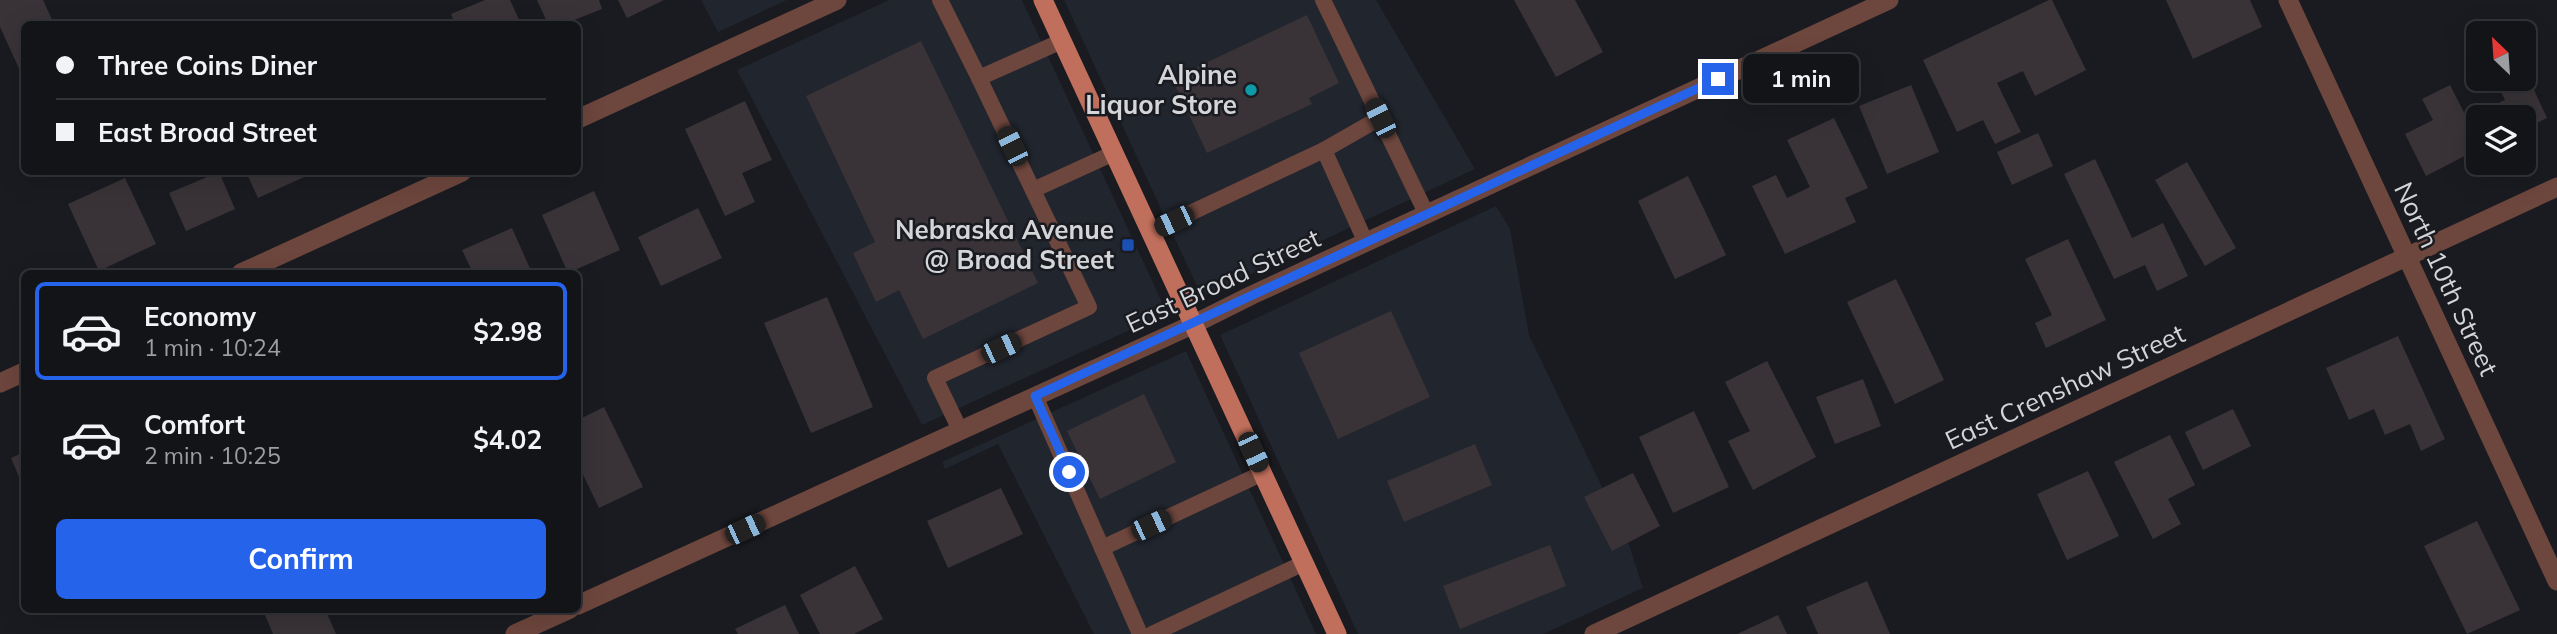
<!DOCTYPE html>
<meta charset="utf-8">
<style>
body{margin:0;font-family:Mulish,sans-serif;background:#1c1d21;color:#f1f3f6;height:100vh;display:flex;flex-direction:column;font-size:26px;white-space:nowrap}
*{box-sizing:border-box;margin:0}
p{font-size:23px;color:#9d9ea2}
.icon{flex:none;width:38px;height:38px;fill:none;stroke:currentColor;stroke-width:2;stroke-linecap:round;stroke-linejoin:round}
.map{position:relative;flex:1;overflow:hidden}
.details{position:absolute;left:21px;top:270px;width:560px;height:343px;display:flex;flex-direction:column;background:#131418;border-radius:10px;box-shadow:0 7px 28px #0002,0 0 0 2px #323337}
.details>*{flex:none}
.hud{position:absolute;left:21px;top:21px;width:560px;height:154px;border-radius:10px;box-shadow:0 7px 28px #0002,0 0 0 2px #323337;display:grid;align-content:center;height:154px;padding:0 35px;background:#131418}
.needle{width:46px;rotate:335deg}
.buttons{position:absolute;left:2466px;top:21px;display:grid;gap:14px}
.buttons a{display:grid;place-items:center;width:70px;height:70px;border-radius:10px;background:#131418;box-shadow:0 7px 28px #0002,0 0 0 2px #323337;font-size:35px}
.end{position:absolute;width:32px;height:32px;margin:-16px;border:9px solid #2563eb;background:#fff;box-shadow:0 0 0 4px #fff}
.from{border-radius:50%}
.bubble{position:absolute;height:49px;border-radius:10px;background:#131418;box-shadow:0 7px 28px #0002,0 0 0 2px #323337;font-size:23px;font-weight:700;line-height:49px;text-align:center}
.car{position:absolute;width:21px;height:42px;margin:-21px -10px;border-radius:9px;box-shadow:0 0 5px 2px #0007;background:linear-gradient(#222 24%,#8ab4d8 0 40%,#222 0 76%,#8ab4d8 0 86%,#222 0)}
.hud b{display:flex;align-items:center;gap:24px;height:66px;font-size:26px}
.hud b+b{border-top:2px solid #323337}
.hud i{width:18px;height:18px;background:#f1f3f6}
ul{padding:12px 0 0;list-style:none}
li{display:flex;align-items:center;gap:21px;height:98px;margin:0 14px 10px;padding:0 21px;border:4px solid transparent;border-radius:10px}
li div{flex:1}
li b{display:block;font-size:26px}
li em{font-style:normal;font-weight:700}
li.on{border-color:#2563eb}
li>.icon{width:63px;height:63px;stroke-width:1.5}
.action{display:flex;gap:14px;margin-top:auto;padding:14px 35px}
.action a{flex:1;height:80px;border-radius:10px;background:#2563eb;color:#fff;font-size:28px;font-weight:700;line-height:80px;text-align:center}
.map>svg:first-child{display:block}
.built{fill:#21252e}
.building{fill:#393337}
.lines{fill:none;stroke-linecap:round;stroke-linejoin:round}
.service{stroke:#6d463d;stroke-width:16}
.minor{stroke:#6d463d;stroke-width:19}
.tertiary{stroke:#6d463d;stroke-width:19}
.primary{stroke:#c06f5c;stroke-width:19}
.route{stroke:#2563eb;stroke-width:9}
.culture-dot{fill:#0f9aa8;stroke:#191b20;stroke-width:2.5}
.transit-dot{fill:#1a4fb4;stroke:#191b20;stroke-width:2.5}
.labels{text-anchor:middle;stroke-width:5;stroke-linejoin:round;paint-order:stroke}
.poi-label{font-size:26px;font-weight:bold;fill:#d3d5d8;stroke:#191b20;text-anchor:end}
.street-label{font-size:26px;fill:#d3d5d8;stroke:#191b20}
</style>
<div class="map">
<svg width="2557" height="634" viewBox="0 0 2557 634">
<rect width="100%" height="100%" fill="#191b20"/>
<g class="built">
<polygon points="701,0 787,0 718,32"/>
<polygon points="889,0 1022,0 1167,313 922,425 737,70"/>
<polygon points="1064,0 1376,0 1475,169 1202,297"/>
<polygon points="1496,206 1510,229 1529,335 1627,539 1643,588 1543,634 1358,634 1220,335"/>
<polygon points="1186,351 1316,634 1094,634 998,444 945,469 942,462"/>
</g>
<g class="building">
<polygon points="0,0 43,0 54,24 24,24 24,74 22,75 0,27"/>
<polygon points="485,0 510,0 521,24 455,24 451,14"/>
<polygon points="537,0 599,0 602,9 564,24 548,24"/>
<polygon points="618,0 664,0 627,18"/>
<polygon points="1514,0 1575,0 1603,52 1556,77"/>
<polygon points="2049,0 2052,0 2086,70 2035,96 2023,71 1997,83 2021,132 1995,144 1983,120 1957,132 1923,60"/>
<polygon points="2166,0 2250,0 2262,27 2193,59"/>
<polygon points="1307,15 1339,83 1309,98 1312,104 1207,153 1172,79"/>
<polygon points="921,41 1038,283 923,339 899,290 876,302 853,253 875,242 806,96"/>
<polygon points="2524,68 2547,118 2524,129 2524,117 2480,117 2477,112 2505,100 2495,79 2524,79"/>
<polygon points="1911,85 1939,152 1887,174 1859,106"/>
<polygon points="2450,85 2478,140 2478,149 2426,176 2405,134 2433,120 2422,99"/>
<polygon points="745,101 772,160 742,173 755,202 725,216 685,129"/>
<polygon points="1834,118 1868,188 1845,198 1856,222 1785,254 1752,186 1776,175 1787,198 1810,187 1787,140"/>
<polygon points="2038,133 2053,166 2012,185 1997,152"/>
<polygon points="2095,159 2132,238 2163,223 2188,276 2157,291 2145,265 2114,279 2064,174"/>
<polygon points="2187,162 2236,248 2205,266 2155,180"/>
<polygon points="219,172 235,209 186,231 169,193"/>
<polygon points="246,172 315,172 258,198"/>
<polygon points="1688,176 1726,255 1675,279 1638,201"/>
<polygon points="125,178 156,244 99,271 68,204"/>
<polygon points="594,191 620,250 568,273 542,215"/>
<polygon points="698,208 722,258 661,286 638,237"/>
<polygon points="512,228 532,273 473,273 462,250"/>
<polygon points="2068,239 2106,320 2046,348 2035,323 2052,315 2025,259"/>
<polygon points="1896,279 1944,380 1895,404 1847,302"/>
<polygon points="827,297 873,407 811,433 764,323"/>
<polygon points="1391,311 1430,397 1338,439 1299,353"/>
<polygon points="2398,336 2445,439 2421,451 2410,424 2385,435 2374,409 2349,420 2326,368"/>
<polygon points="1767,361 1816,457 1753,490 1728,441 1750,431 1725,382"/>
<polygon points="1863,379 1881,426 1835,444 1816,397"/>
<polygon points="1144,394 1176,462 1100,499 1067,431"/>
<polygon points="604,407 643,487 599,508 578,464 578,420"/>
<polygon points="2233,409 2251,446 2203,470 2185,432"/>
<polygon points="1694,411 1729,487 1673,513 1639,437"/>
<polygon points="2170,435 2195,485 2168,499 2181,524 2153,539 2114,462"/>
<polygon points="1475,444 1492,485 1404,522 1387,481"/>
<polygon points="24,452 24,489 11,458"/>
<polygon points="2088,471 2119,536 2067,560 2037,494"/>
<polygon points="1633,473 1660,526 1612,551 1584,497"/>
<polygon points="1001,488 1023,534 948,568 927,521"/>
<polygon points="2477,521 2520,610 2467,634 2424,546"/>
<polygon points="1550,545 1566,586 1460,629 1443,586"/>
<polygon points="855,566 883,619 854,634 820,634 800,595"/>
<polygon points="1867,581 1890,634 1818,634 1806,607"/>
<polygon points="785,605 799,634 738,634 735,629"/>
<polygon points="277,609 325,609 336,634 273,634 265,615"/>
<polygon points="1778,615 1787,634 1737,634"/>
</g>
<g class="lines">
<g class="service">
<polyline points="940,0 979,78"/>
<polyline points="1323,0 1427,215"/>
<polyline points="1324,150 1380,118"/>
<polyline points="1033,190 1114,153"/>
<polyline points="1152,231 1324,150 1366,243"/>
<polyline points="1035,396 1140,634"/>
<polyline points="960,430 935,378 1089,307 979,78 1062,41"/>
<polyline points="1102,548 1263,473"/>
<polyline points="1152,634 1304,563"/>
</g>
<g class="minor">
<polyline points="2288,0 2557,581"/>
<polyline points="578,119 837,0"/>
<polyline points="241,273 462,172"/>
<polyline points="1194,324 1252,295 1889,0"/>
<polyline points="0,383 24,372"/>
<polyline points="1594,634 2557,187"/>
</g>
<g class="tertiary">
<polyline points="578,605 1194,324"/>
<polyline points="515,634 570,609"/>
</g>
<polyline class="primary" points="1043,0 1337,634"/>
</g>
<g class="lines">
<polyline class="route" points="1069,472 1035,396 1718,79"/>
</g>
<circle class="culture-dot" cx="1251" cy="90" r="7"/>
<rect class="transit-dot" x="1121" y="238" width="14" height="14" rx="3.5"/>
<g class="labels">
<g class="poi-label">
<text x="1237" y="84">Alpine<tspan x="1237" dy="30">Liquor Store</tspan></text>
<text x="1114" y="239">Nebraska Avenue<tspan x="1114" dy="30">@ Broad Street</tspan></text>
</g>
<g class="street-label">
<text transform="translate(2446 279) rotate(65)" y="9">North 10th Street</text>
<text transform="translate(1223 281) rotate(-25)" y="9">East Broad Street</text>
<text transform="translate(2065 387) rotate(-25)" y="9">East Crenshaw Street</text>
</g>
</g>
</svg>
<div class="buttons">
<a><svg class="needle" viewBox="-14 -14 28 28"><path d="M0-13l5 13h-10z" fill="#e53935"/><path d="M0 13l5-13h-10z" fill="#9d9ea2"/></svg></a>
<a><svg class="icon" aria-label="layers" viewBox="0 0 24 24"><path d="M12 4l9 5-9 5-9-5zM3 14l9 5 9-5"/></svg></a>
</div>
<i class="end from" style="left:1069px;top:472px"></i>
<i class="end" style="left:1718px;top:79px"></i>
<div class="bubble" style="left:1743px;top:54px;width:116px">1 min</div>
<i class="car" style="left:1380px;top:118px;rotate:334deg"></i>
<i class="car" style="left:1012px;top:146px;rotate:334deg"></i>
<i class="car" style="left:1174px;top:221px;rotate:245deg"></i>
<i class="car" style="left:1001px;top:348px;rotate:65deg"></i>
<i class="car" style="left:1253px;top:452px;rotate:155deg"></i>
<i class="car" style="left:1151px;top:525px;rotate:65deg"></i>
<i class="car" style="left:745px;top:529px;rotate:65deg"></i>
<div class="hud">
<b><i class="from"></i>Three Coins Diner</b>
<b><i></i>East Broad Street</b>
</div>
<section class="details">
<ul>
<li class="on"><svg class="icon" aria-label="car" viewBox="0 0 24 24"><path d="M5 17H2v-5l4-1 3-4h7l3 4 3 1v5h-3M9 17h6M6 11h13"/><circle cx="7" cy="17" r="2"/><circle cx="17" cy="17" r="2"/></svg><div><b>Economy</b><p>1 min · 10:24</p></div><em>$2.98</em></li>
<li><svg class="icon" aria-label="car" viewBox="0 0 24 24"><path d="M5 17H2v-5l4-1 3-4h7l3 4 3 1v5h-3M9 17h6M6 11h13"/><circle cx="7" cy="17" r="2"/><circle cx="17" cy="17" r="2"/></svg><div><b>Comfort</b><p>2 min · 10:25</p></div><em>$4.02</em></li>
</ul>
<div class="action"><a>Confirm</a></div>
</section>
</div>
